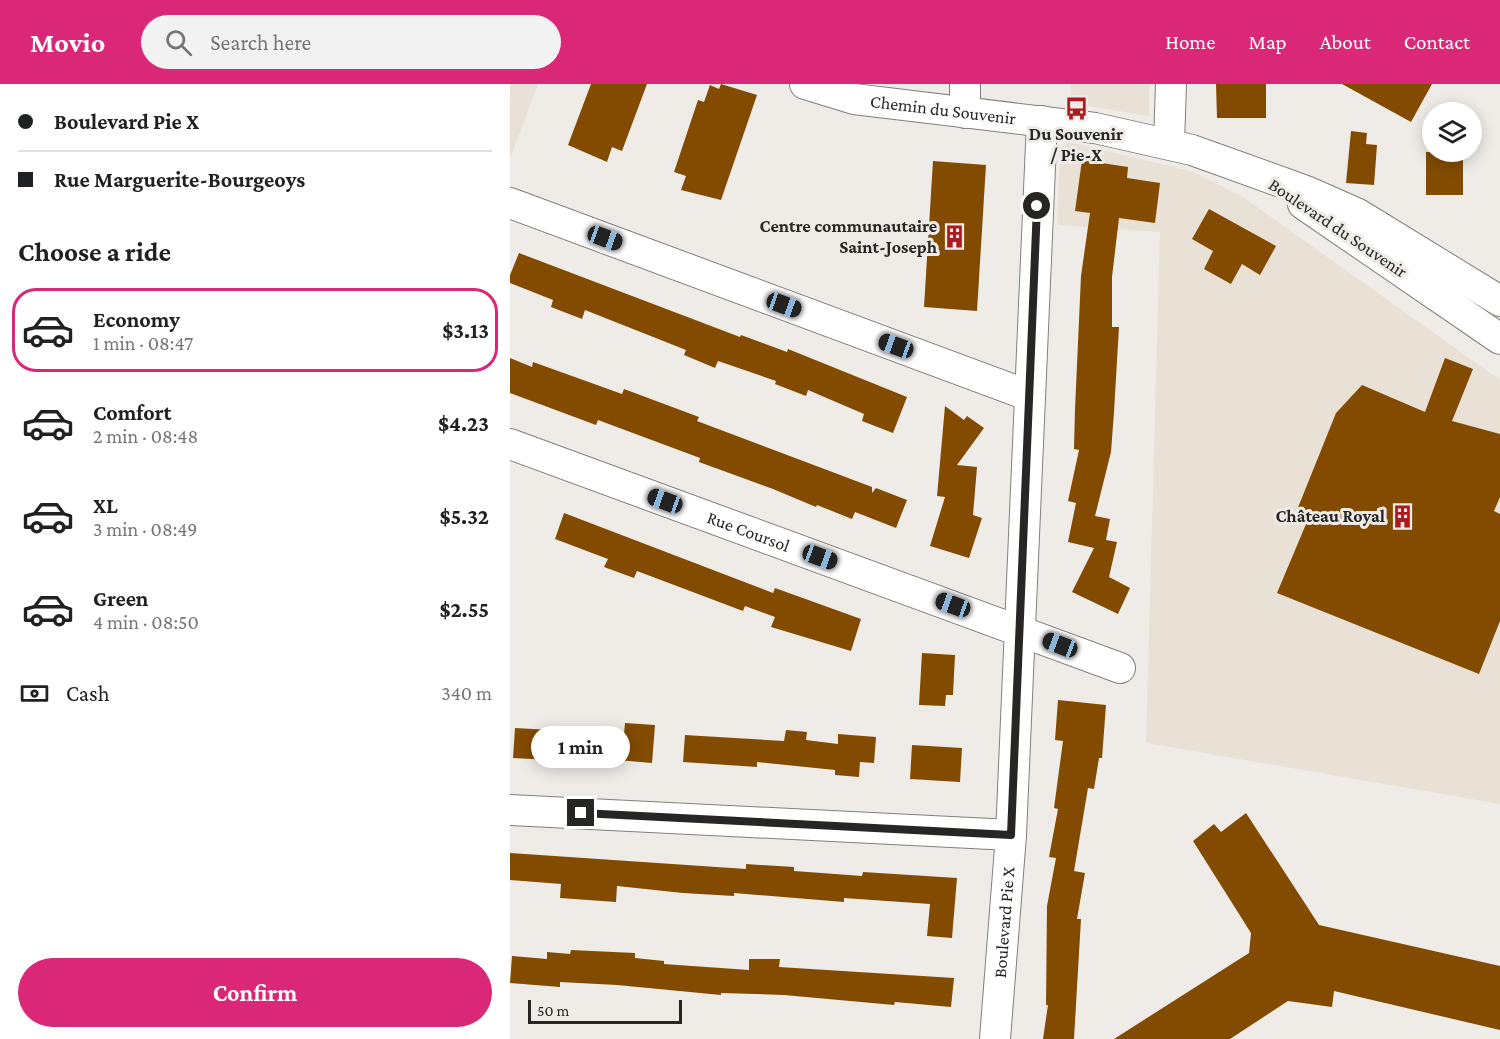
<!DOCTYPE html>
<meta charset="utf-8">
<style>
body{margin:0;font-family:"Crimson Pro",serif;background:#f2f2f2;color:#202124;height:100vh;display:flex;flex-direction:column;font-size:22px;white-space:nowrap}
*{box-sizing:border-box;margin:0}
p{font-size:20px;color:#757577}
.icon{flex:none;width:33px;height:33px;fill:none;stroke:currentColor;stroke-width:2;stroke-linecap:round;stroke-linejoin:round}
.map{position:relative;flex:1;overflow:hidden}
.sheet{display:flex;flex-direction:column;background:#fff;width:510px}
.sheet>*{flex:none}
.guide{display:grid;align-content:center;height:132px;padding:0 18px;background:#fff}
.fabs{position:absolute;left:912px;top:18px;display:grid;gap:12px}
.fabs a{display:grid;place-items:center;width:60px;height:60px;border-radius:50%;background:#fff;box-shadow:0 3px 15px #0003;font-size:30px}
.scale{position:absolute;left:18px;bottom:15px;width:154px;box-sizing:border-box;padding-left:6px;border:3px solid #272624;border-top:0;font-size:16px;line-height:21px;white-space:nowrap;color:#272624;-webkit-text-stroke:4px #efece7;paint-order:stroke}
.end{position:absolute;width:27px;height:27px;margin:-14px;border:8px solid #272624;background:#fff;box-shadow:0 0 0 3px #fff}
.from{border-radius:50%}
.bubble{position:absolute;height:42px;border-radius:21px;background:#fff;box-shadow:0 3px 15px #0003;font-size:20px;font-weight:700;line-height:42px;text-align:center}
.car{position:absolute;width:18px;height:36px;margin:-18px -9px;border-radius:8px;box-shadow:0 0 4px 2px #0007;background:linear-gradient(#222 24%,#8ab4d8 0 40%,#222 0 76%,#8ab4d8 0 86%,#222 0)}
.guide b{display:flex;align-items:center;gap:21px;height:57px;font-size:22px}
.guide b+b{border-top:2px solid #e0e0e0}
.guide i{width:15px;height:15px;background:#202124}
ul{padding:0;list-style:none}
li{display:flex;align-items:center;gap:18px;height:84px;margin:0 12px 9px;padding:0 6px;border:3px solid transparent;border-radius:24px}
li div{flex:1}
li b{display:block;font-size:22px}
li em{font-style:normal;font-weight:700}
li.on{border-color:#db2777}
li>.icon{width:54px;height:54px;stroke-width:1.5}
h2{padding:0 18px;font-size:27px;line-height:72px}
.pay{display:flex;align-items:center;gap:15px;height:66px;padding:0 18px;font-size:22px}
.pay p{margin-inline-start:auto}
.cta{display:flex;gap:12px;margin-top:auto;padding:12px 18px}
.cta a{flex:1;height:69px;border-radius:36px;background:#db2777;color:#fff;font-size:24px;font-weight:700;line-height:69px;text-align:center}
header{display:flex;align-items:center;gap:36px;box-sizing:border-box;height:84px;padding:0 30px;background:#db2777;color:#fff}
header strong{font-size:28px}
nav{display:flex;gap:33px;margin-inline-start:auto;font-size:21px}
.search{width:420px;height:54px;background:#f2f2f2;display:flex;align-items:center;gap:15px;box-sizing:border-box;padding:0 21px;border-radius:33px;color:#757577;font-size:22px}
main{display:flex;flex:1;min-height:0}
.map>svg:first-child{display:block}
.built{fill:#e9e0d6}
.building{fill:#824b00}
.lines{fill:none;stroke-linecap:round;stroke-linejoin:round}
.minor-casing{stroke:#827f7b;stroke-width:32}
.minor{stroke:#fff;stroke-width:30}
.route{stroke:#272624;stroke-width:8}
.labels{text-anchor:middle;stroke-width:6;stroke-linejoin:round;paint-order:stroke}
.street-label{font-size:18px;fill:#272624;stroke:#efece7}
.poi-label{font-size:18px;font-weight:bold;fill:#272624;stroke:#efece7;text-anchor:end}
</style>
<header>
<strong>Movio</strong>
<div class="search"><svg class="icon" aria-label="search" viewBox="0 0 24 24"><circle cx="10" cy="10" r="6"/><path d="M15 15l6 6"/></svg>Search here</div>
<nav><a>Home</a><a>Map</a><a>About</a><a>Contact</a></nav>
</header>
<main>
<section class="sheet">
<div class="guide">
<b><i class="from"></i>Boulevard Pie X</b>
<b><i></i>Rue Marguerite-Bourgeoys</b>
</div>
<h2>Choose a ride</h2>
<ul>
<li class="on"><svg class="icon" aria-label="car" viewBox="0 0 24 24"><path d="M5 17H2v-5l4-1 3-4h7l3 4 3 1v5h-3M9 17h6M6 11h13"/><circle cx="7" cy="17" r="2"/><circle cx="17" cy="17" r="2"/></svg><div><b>Economy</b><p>1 min · 08:47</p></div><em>$3.13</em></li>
<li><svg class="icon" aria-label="car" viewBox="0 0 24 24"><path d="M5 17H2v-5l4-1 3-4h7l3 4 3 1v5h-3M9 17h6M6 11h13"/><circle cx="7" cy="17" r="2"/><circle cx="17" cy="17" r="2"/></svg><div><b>Comfort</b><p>2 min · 08:48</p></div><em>$4.23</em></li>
<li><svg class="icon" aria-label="car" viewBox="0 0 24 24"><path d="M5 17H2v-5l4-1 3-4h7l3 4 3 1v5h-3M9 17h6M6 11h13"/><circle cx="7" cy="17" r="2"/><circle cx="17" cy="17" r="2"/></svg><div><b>XL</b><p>3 min · 08:49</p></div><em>$5.32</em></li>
<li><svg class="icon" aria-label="car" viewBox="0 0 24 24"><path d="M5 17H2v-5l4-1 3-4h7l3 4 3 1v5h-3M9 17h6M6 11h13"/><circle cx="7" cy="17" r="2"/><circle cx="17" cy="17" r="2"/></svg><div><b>Green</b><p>4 min · 08:50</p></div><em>$2.55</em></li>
</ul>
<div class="pay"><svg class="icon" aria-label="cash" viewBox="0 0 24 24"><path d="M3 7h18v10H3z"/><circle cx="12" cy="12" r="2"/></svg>Cash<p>340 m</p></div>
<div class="cta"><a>Confirm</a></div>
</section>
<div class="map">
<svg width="990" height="955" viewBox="0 0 990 955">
<rect width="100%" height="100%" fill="#efece7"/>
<g class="built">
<polygon points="0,0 28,0 0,75"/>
<polygon points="561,0 639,0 639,32 560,19"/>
<polygon points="559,58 684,88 733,113 990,296 990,720 636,659 650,148 547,141 550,65"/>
</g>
<g class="building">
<polygon points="81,0 137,0 112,67 102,63 97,78 58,61"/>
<polygon points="211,0 247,11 211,116 171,106 176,92 164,88 188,16 194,18 200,1 209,5"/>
<polygon points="706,0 756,0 756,34 707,34"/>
<polygon points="832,0 922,0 901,38"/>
<polygon points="841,47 857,49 856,60 867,61 864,101 836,99"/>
<rect x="916" y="68" width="37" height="43"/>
<polygon points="572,76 618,83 617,94 650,99 645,139 609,134 602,193 602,243 609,243 604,328 601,368 585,432 600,435 596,456 607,458 599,493 620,504 608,530 562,508 584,464 558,458 566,419 558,417 569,366 564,365 565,325 571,192 580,129 565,127"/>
<polygon points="423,77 476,81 467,227 414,223"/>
<polygon points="699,125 766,162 750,191 732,180 721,200 694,185 703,167 682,155"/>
<polygon points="9,169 230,253 231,251 277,268 278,265 397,313 383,349 352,337 354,330 298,306 296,312 265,300 266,297 208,277 205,284 174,271 176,266 75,226 72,235 41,223 43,216 0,199 0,191"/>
<polygon points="0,274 22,283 23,278 112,310 114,305 189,333 187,337 362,403 362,409 366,404 397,416 386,444 345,428 342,435 307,421 306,423 263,405 189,378 190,374 88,336 86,341 0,309"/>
<polygon points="935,274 963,285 942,337 990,350 990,413 984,427 990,430 990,537 969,590 767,509 799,433 787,426 826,329 852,301 915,328"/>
<polygon points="435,322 454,336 457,332 474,344 447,381 467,383 463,431 472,434 459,474 420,462 435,413 427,412"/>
<polygon points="54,429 263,509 265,504 351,535 341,567 261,543 265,533 235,522 233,527 127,487 124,494 94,483 98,475 45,455"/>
<polygon points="412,569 445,571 443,611 436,611 435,622 409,621"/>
<polygon points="548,616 596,621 592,674 589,674 584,705 578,704 564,787 575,789 567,835 571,835 564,955 533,955 538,921 536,921 537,822 546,774 539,773 548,725 544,724 553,657 545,656"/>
<polygon points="115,639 145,641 142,679 96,675 95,679 3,674 5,644 114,650"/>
<polygon points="276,646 297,648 296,656 328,660 328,650 366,653 364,679 350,678 349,693 325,691 325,686 247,678 247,683 173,678 175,651 274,657"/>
<polygon points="402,661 452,664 450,698 400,695"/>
<polygon points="736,729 809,841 990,882 990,946 824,907 822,923 778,917 720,955 604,955 739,869 741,849 683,757 704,740 711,748"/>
<polygon points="0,769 236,785 236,780 284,783 284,787 352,792 353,788 447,794 442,854 417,852 420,820 334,814 334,818 224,809 224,812 173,809 107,802 106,818 50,814 51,800 0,796"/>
<polygon points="61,866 125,869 125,874 154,877 154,880 239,886 239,875 270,875 269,883 444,894 441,923 385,918 384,921 274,911 211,909 211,911 107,901 50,898 50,903 0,899 2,872 37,875 37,868 60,870"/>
</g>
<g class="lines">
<defs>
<g id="minor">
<path id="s1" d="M 295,0 L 344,15 L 585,44 L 682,66 L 796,107 L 848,130 L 990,217"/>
<polyline points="455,29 455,0"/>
<polyline points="659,59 661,0"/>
<polyline points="0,119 520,312"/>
<polyline points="793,120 990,255"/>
<path id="s2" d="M 0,360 L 610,584"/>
<polyline points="0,726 501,751"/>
<path id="s3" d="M 485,955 L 501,751 L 532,37"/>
</g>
</defs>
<use href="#minor" class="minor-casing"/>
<use href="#minor" class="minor"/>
</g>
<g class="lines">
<polyline class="route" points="71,729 501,751 527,122"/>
</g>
<defs>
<symbol id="bus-bare" viewBox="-9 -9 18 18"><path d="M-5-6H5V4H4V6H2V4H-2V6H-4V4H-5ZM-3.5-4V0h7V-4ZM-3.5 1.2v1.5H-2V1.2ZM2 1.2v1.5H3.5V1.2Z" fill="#ac191f" stroke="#efece7" stroke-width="2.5" paint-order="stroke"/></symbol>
<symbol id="building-bare" viewBox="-9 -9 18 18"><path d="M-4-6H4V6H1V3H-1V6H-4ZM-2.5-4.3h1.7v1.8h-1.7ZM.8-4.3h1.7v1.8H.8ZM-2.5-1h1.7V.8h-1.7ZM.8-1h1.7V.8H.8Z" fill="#ac191f" stroke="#efece7" stroke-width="2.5" paint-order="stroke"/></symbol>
</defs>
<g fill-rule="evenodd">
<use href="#bus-bare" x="550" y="8" width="33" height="33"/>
<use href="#building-bare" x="428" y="136" width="33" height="33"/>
<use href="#building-bare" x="876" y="416" width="33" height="33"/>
</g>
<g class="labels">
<g class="street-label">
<text dy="6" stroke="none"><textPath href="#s1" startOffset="141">Chemin du Souvenir</textPath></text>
<text transform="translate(828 144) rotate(34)" y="6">Boulevard du Souvenir</text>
<text dy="6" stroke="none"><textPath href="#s2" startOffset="254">Rue Coursol</textPath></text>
<text dy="6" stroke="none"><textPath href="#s3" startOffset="117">Boulevard Pie X</textPath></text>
</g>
<g class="poi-label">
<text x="566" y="56" text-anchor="middle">Du Souvenir<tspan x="566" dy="21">/ Pie-X</tspan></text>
<text x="427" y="148">Centre communautaire<tspan x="427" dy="21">Saint-Joseph</tspan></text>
<text x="875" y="438">Château Royal</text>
</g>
</g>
</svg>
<div class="fabs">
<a><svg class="icon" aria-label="layers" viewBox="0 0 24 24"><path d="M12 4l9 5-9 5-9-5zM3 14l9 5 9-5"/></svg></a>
</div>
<div class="scale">50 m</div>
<i class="end from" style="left:527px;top:122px"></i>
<i class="end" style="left:71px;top:729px"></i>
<div class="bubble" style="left:21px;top:642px;width:99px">1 min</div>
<i class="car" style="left:95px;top:154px;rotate:110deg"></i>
<i class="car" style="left:274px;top:221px;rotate:110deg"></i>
<i class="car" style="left:386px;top:262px;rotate:290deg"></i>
<i class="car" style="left:155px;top:417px;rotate:290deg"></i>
<i class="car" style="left:310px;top:473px;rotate:110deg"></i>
<i class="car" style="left:443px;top:521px;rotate:290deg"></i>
<i class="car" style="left:550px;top:561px;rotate:291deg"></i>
</div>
</main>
